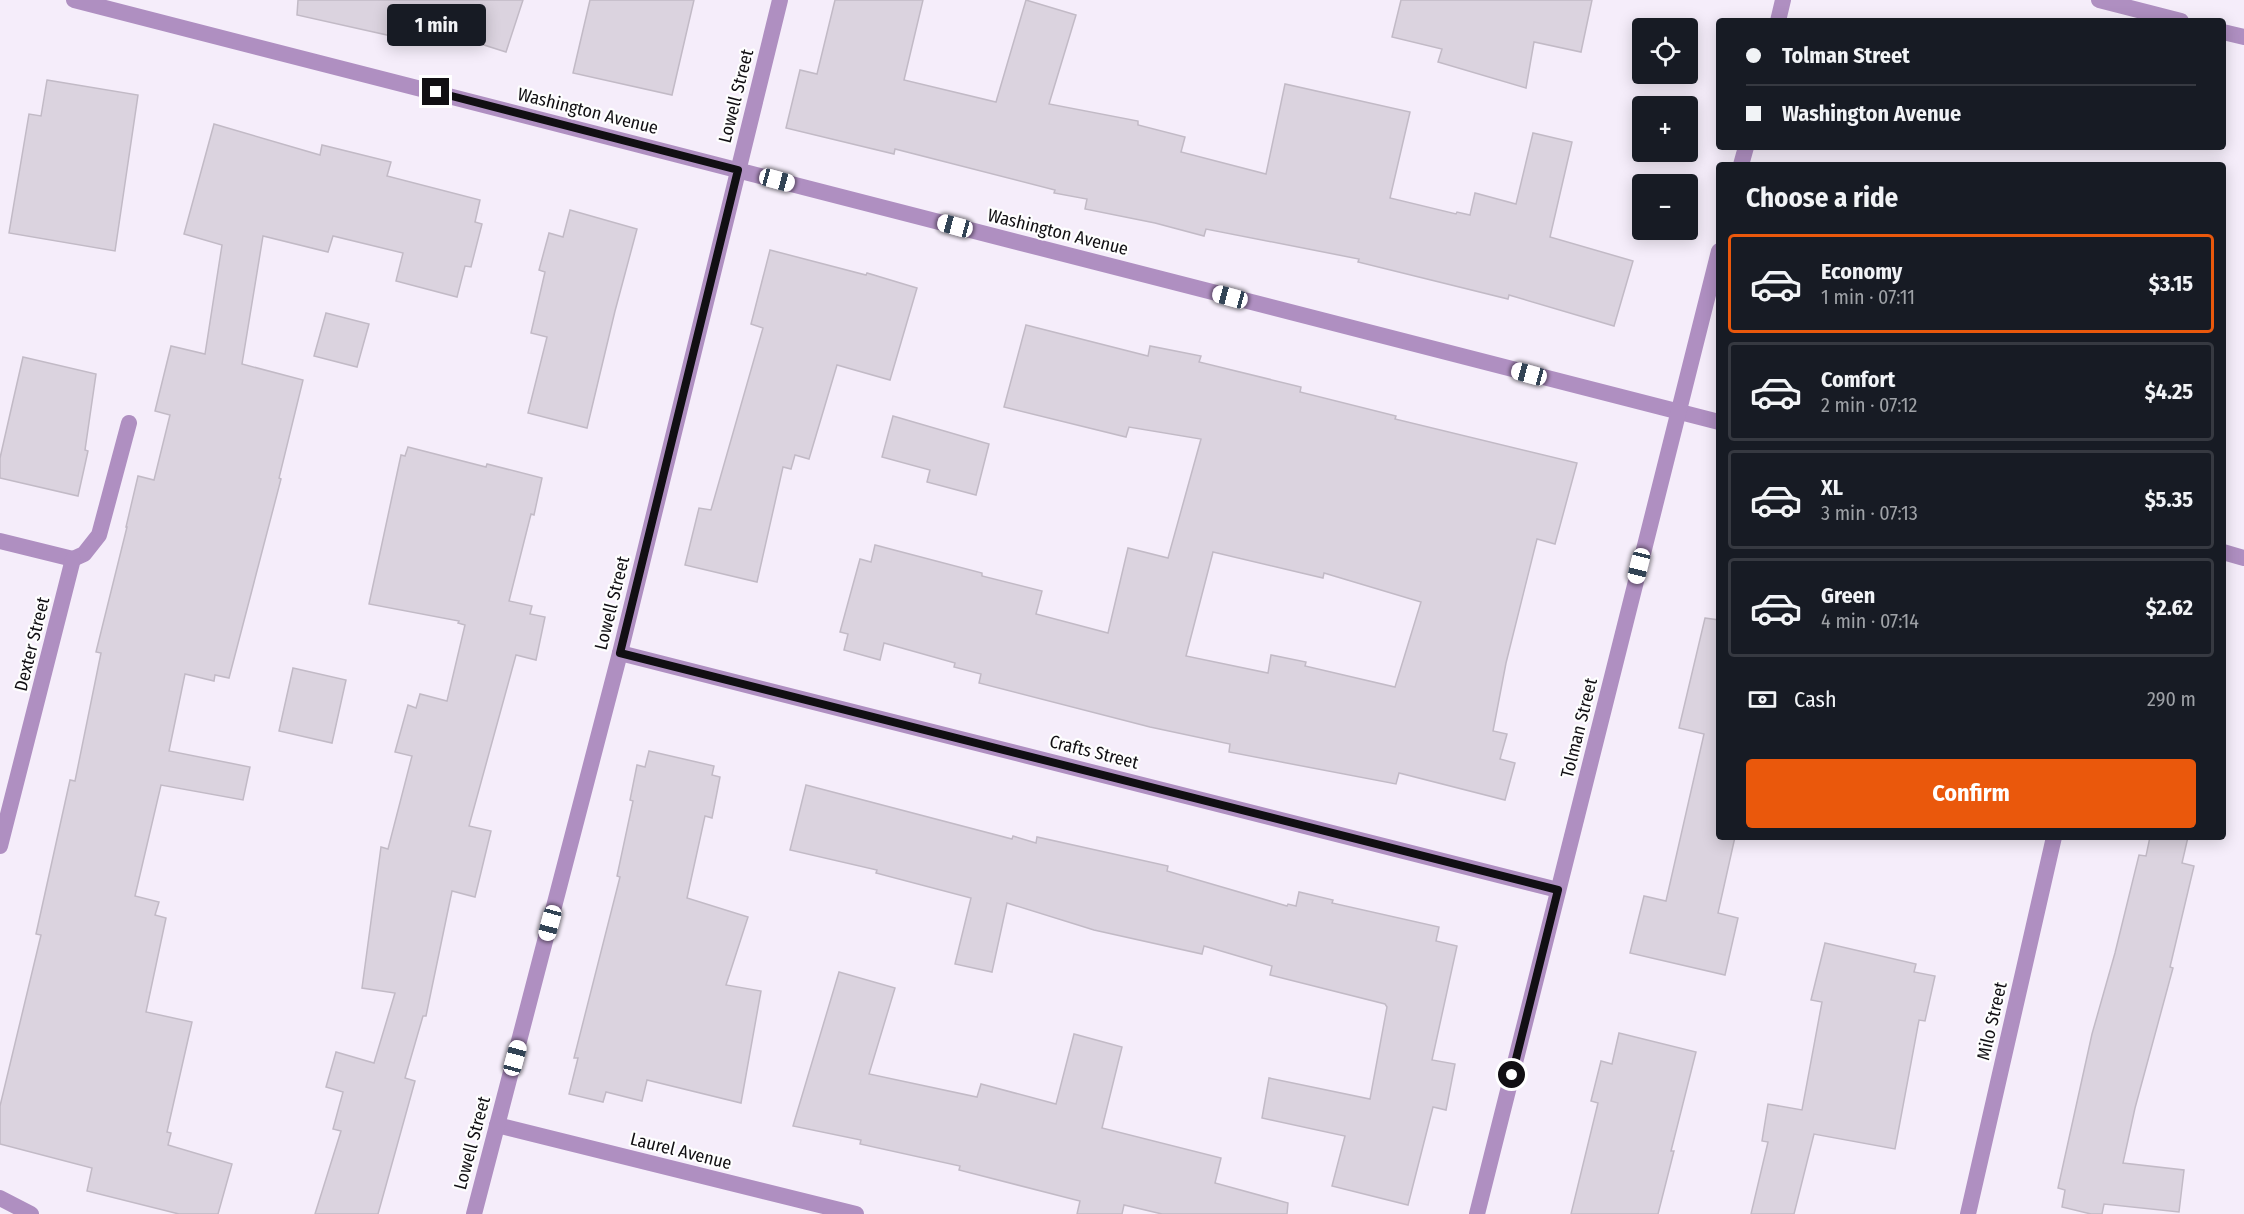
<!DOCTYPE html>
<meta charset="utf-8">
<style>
body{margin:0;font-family:"Fira Sans Condensed",sans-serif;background:#20242c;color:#f1f3f6;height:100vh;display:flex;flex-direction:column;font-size:22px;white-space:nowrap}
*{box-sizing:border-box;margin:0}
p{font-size:20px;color:#9ea1a6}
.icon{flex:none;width:33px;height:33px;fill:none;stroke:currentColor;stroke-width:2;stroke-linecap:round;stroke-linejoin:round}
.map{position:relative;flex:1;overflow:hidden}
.panel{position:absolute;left:1716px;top:162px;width:510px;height:678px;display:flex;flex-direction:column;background:#171b24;border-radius:6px;box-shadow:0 3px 15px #0003}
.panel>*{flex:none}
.top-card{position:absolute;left:1716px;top:18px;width:510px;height:132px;border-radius:6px;box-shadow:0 3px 15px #0003;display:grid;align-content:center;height:132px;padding:0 30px;background:#171b24}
.buttons{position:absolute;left:1632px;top:18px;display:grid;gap:12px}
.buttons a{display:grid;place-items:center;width:66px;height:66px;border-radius:6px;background:#171b24;box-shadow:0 3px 15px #0003;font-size:30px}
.end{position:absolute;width:27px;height:27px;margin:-14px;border:8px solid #110f13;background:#fff;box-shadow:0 0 0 3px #fff}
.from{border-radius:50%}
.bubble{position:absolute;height:42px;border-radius:6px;background:#171b24;box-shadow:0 3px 15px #0003;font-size:20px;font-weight:700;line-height:42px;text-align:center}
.car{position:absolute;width:18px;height:36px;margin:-18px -9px;border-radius:8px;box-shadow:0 0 4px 2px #0007;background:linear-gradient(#fff 24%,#345 0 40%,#fff 0 76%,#345 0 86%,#fff 0)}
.top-card b{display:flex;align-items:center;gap:21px;height:57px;font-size:22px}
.top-card b+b{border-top:2px solid #363941}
.top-card i{width:15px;height:15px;background:#f1f3f6}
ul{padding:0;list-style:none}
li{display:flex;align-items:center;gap:18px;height:99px;margin:0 12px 9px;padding:0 18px;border:3px solid #363941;border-radius:6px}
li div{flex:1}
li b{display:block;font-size:22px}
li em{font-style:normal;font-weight:700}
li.selected{border-color:#ea580c}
li>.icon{width:54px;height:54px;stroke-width:1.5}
h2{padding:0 30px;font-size:27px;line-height:72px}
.pay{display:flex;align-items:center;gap:15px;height:66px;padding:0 30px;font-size:22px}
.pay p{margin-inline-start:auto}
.button{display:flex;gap:12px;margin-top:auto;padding:12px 30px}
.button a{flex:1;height:69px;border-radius:6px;background:#ea580c;color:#fff;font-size:24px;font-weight:700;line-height:69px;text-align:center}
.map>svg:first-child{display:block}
.building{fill:#dbd3df;stroke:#c2bac6;stroke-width:1.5;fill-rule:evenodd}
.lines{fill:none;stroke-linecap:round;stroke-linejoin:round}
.minor{stroke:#af8fc1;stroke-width:16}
.tertiary{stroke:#af8fc1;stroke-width:16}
.route{stroke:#110f13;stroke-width:8}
.labels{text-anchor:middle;stroke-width:4.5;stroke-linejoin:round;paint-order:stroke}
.street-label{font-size:18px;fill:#110f13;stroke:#fefefe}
</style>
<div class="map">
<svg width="2244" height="1214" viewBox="0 0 2244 1214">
<rect width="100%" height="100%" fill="#f5edfa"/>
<g class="building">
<polygon points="298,0 523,0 506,52 418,24 414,41 297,15"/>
<polygon points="590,0 694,0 672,95 573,73"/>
<polygon points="835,0 923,0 904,80 996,102 1026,0 1076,15 1049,104 1138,121 1138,125 1185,137 1181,152 1266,174 1285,84 1410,112 1390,198 1456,214 1457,212 1470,215 1475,193 1516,204 1533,133 1572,142 1550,237 1633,261 1614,326 1509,295 1508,299 1358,262 1359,259 1206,229 1204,236 1155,223 1085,209 1087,199 1054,193 1055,190 895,149 894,154 786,128 800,70 817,74"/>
<polygon points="1401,0 1592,0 1581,52 1534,42 1526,88 1438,62 1442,49 1392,37"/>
<polygon points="47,80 138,95 115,251 9,233 29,114 41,116"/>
<polygon points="214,124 320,155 322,145 391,162 387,176 480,200 475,222 482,224 471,267 465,266 457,297 396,281 403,253 333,236 328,252 263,236 242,364 303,380 279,478 281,479 229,678 215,675 214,681 185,674 169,751 250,767 243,800 161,785 135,896 159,902 155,915 166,918 146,1012 192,1022 167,1132 171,1133 168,1145 232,1164 218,1214 179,1214 87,1191 92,1168 0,1144 0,1106 41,935 36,934 70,780 75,781 101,653 96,652 127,527 126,527 138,476 154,480 170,415 155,411 171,346 205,354 222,245 184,234"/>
<polygon points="570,210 637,229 615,311 587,428 528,413 547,337 531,333 545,272 539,270 549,233 563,237"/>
<polygon points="770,250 866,275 867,273 917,288 890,380 837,365 809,459 795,455 791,469 783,467 757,582 685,565 699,508 711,510 763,328 751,324"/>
<polygon points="326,313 369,324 357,367 314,356"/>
<path d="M 1026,325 L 1148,356 L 1150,346 L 1201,356 L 1199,362 L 1301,387 L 1300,392 L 1396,416 L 1395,419 L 1577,463 L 1555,544 L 1537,539 L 1506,663 L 1493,731 L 1507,734 L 1500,759 L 1515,763 L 1505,800 L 1399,773 L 1396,784 L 1229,752 L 1230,744 L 1150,727 L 979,683 L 981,674 L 954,667 L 955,663 L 884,643 L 880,660 L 844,650 L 848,634 L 840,632 L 860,559 L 871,562 L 875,545 L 982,573 L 982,576 L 1042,591 L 1036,614 L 1108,633 L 1128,548 L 1168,558 L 1201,439 L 1129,427 L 1126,437 L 1004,407 ZM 1213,552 L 1323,578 L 1324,573 L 1421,602 L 1395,687 L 1305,666 L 1306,662 L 1271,655 L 1268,673 L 1186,656 Z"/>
<polygon points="23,357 96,374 85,450 88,451 78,496 0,478 0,458"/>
<polygon points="893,416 989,444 976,495 927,482 930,470 882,457"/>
<polygon points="408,447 486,467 487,464 542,478 534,515 531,514 509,601 532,606 530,614 545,617 536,660 516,655 469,826 491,831 475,897 452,891 426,1016 423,1016 405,1078 415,1081 378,1214 315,1214 341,1131 333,1129 343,1092 326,1087 336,1052 374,1063 395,993 362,988 381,847 388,849 412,756 395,752 408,705 416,708 420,694 447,701 465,625 458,623 459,621 369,604 401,455 405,456"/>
<polygon points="1705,618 1719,620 1719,837 1735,837 1718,913 1738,918 1725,975 1630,953 1644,896 1666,901 1704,734 1679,728"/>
<polygon points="293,668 346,680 332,743 279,731"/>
<polygon points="649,751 714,766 712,775 720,777 712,818 705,816 687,898 748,917 726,985 761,991 741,1103 647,1080 642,1101 606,1092 603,1102 569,1094 578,1058 574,1058 620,877 617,876 633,801 630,800 637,765 645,767"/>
<polygon points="806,785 1012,839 1013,836 1036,843 1037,837 1168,866 1167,871 1287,906 1288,904 1296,906 1299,892 1333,900 1332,903 1439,927 1436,941 1457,946 1432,1060 1455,1064 1446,1110 1433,1107 1408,1205 1332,1186 1345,1136 1262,1118 1269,1078 1370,1099 1387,1007 1385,1004 1270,975 1272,966 1204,946 1202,954 1094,930 1007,903 992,972 955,964 971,898 876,873 877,870 790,850"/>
<polygon points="2150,837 2188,837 2182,863 2194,866 2170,967 2173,968 2135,1108 2123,1163 2184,1170 2179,1212 2104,1204 2102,1214 2091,1214 2062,1207 2065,1190 2058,1188 2092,1034 2115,953 2139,855 2146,856"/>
<polygon points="1825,943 1916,964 1914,972 1935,976 1925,1021 1919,1020 1895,1149 1814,1134 1794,1214 1751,1214 1768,1142 1762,1141 1768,1104 1802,1110 1822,1002 1811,1000"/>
<polygon points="839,972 895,988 869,1074 977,1097 981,1084 1056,1104 1074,1034 1122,1047 1102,1128 1221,1158 1215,1183 1288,1203 1287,1214 1162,1214 1124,1205 1122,1214 1077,1214 1080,1201 959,1170 960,1166 860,1144 861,1140 793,1126"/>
<polygon points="1619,1033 1696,1052 1671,1151 1674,1151 1658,1214 1571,1214 1598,1103 1591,1101 1601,1061 1612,1064"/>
</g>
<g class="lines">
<g class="minor">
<polyline points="74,0 1719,422"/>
<polyline points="2099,0 2181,21"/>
<polyline points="1778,21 1783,0"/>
<polyline points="2223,32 2244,37"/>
<polyline points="1741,165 1746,147"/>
<polyline points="0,541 73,559"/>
<polyline points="2223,552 2244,558"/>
<polyline points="73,559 84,554 99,535 129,423"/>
<polyline points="620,653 1558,890"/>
<polyline points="0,846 73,559"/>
<polyline points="497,1125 856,1214"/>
<polyline points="1477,1214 1719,251"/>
<polyline points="1968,1214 2054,837"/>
</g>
<g class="tertiary">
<polyline points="0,1198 31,1214"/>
<polyline points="474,1214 620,653 780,0"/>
</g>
</g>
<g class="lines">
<polyline class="route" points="436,92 738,170 620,653 1558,890 1512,1075"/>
</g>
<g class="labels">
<g class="street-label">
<text transform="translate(736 96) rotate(-76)" y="6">Lowell Street</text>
<text transform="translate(588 111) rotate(14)" y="6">Washington Avenue</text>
<text transform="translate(1058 232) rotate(14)" y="6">Washington Avenue</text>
<text transform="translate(612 603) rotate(-76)" y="6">Lowell Street</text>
<text transform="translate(32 644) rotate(-76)" y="6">Dexter Street</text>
<text transform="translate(1579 728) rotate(-76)" y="6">Tolman Street</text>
<text transform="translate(1094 752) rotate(14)" y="6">Crafts Street</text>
<text transform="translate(1992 1021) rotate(-77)" y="6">Milo Street</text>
<text transform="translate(472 1143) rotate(-75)" y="6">Lowell Street</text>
<text transform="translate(681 1151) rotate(14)" y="6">Laurel Avenue</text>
</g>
</g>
</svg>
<div class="buttons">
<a><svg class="icon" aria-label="locate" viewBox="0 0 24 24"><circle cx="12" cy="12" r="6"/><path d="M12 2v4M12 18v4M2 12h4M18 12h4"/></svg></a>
<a>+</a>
<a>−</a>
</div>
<i class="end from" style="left:1512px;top:1075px"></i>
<i class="end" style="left:436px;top:92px"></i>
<div class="bubble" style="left:387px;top:4px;width:99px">1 min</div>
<i class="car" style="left:777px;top:180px;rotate:105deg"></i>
<i class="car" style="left:955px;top:226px;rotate:285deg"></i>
<i class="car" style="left:1230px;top:297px;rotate:285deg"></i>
<i class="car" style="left:1529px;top:374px;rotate:285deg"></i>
<i class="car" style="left:1639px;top:566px;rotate:194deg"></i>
<i class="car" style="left:550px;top:923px;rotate:195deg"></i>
<i class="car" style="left:515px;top:1058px;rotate:15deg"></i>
<div class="top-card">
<b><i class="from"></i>Tolman Street</b>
<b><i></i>Washington Avenue</b>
</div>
<section class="panel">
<h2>Choose a ride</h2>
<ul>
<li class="selected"><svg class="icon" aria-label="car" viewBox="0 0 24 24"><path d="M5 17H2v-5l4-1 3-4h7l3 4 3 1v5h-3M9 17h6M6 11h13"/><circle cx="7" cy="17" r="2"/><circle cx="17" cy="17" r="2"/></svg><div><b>Economy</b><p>1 min · 07:11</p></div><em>$3.15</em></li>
<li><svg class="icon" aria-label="car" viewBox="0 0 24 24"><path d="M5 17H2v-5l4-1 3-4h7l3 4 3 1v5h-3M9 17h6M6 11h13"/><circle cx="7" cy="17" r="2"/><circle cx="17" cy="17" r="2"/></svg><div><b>Comfort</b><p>2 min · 07:12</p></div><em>$4.25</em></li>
<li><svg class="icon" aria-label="car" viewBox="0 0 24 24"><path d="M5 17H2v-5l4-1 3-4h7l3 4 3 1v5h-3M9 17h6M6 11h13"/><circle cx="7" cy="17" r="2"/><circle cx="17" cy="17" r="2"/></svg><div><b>XL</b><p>3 min · 07:13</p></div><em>$5.35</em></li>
<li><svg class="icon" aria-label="car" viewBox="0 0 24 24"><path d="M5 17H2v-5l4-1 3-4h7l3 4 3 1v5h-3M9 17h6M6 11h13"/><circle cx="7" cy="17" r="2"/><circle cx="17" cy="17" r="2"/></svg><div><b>Green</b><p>4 min · 07:14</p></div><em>$2.62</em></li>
</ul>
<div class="pay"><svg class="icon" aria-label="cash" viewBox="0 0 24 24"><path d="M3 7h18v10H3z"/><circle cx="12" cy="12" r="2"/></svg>Cash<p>290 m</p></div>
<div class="button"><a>Confirm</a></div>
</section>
</div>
